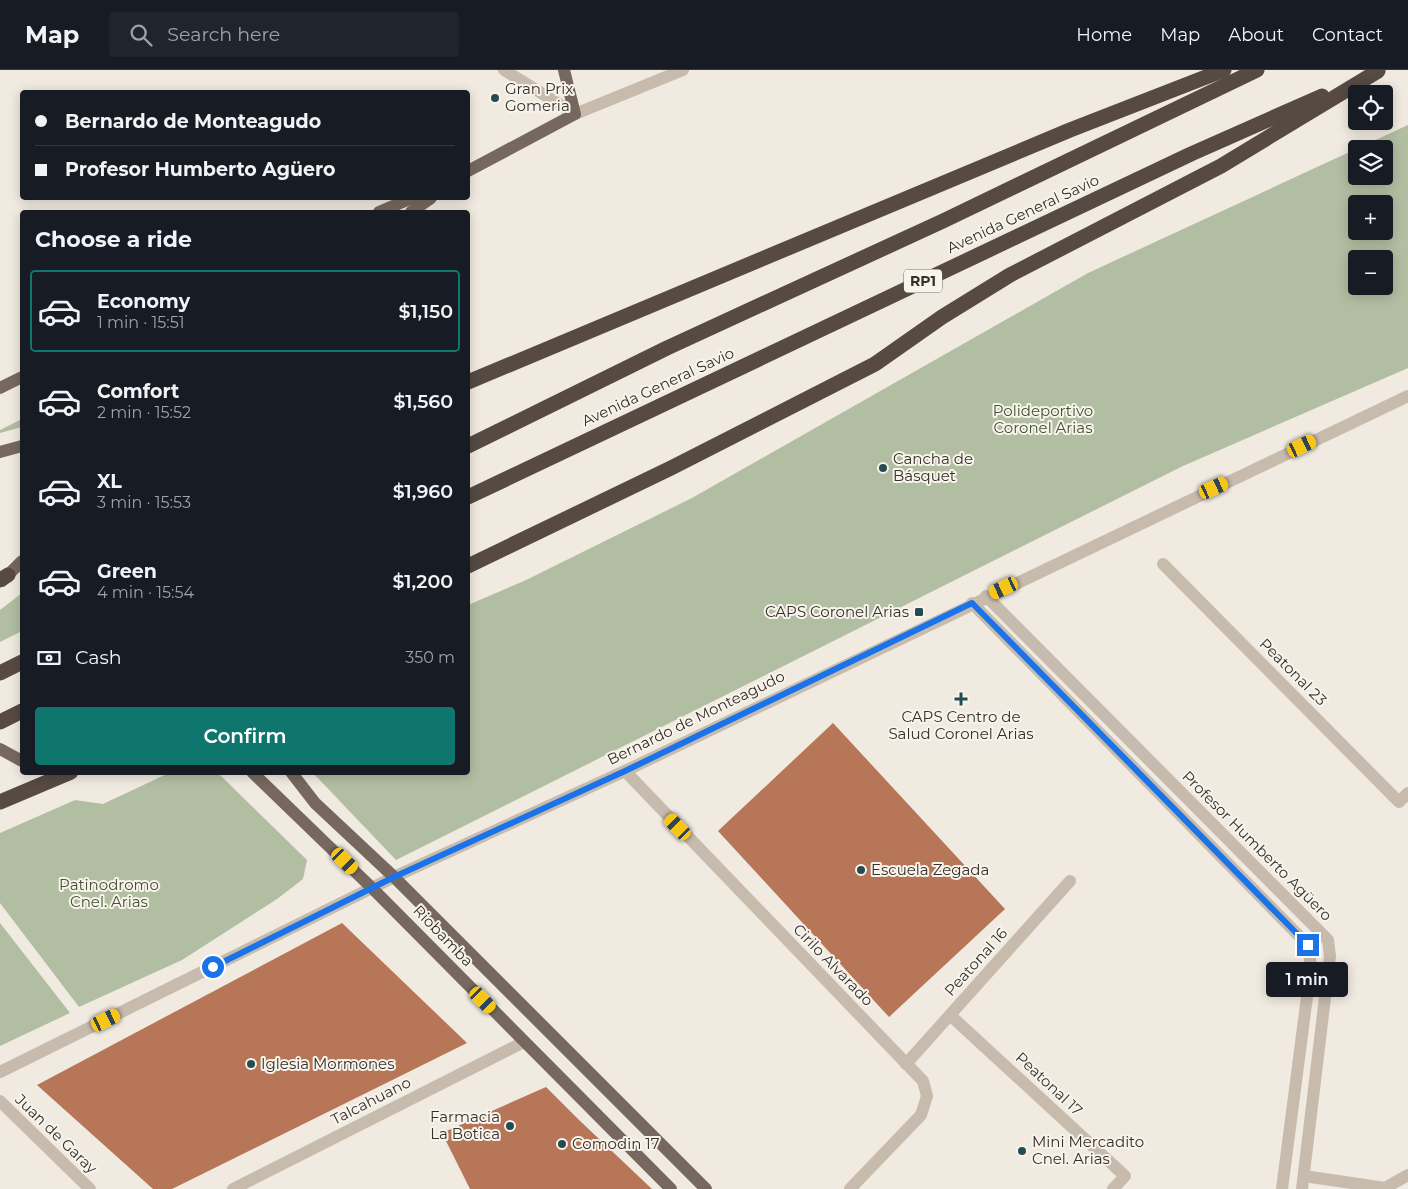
<!DOCTYPE html>
<meta charset="utf-8">
<style>
body{margin:0;font-family:Montserrat,sans-serif;background:#20242c;color:#f1f3f6;height:100vh;display:flex;flex-direction:column;font-size:19px;white-space:nowrap}
*{box-sizing:border-box;margin:0}
p{font-size:16px;color:#9ea1a6}
.icon{flex:none;width:28px;height:28px;fill:none;stroke:currentColor;stroke-width:2;stroke-linecap:round;stroke-linejoin:round}
.map{position:relative;flex:1;overflow:hidden}
.drawer{position:absolute;left:20px;top:140px;width:450px;height:565px;display:flex;flex-direction:column;background:#171b24;border-radius:5px;box-shadow:0 2px 12px #0003}
.drawer>*{flex:none}
.top-card{position:absolute;left:20px;top:20px;width:450px;height:110px;border-radius:5px;box-shadow:0 2px 12px #0003;display:grid;align-content:center;height:110px;padding:0 15px;background:#171b24}
.controls{position:absolute;left:1348px;top:15px;display:grid;gap:10px}
.controls a{display:grid;place-items:center;width:45px;height:45px;border-radius:5px;background:#171b24;box-shadow:0 2px 12px #0003;font-size:25px}
.end{position:absolute;width:22px;height:22px;margin:-11px;border:6px solid #1a73e8;background:#fff;box-shadow:0 0 0 2px #fff}
.from{border-radius:50%}
.bubble{position:absolute;height:35px;border-radius:5px;background:#171b24;box-shadow:0 2px 12px #0003;font-size:16px;font-weight:600;line-height:35px;text-align:center}
.car{position:absolute;width:15px;height:30px;margin:-15px -8px;border-radius:6px;box-shadow:0 0 4px 1px #0007;background:linear-gradient(#f5c518 24%,#345 0 40%,#f5c518 0 76%,#345 0 86%,#f5c518 0)}
.top-card b{display:flex;align-items:center;gap:18px;height:48px;font-size:19px}
.top-card b+b{border-top:1px solid #363941}
.top-card i{width:12px;height:12px;background:#f1f3f6}
ul{padding:0;list-style:none}
li{display:flex;align-items:center;gap:15px;height:82px;margin:0 10px 8px;padding:0 5px;border:2px solid transparent;border-radius:5px}
li div{flex:1}
li b{display:block;font-size:19px}
li em{font-style:normal;font-weight:600}
li.active{border-color:#0f766e}
li>.icon{width:45px;height:45px;stroke-width:1.5}
h2{padding:0 15px;font-size:22px;line-height:60px}
.pay{display:flex;align-items:center;gap:12px;height:55px;padding:0 15px;font-size:19px}
.pay p{margin-inline-start:auto}
.action{display:flex;gap:10px;margin-top:auto;padding:10px 15px}
.action a{flex:1;height:58px;border-radius:5px;background:#0f766e;color:#fff;font-size:20px;font-weight:600;line-height:58px;text-align:center}
header{display:flex;align-items:center;gap:30px;box-sizing:border-box;height:70px;padding:0 25px;background:#171b24;border-bottom:1px solid #363941}
header strong{font-size:24px}
nav{display:flex;gap:28px;margin-inline-start:auto;font-size:18px}
.search{width:350px;height:45px;background:#20242c;display:flex;align-items:center;gap:12px;box-sizing:border-box;padding:0 18px;border-radius:5px;color:#9ea1a6;font-size:19px}
.map>svg:first-child{display:block}
.green{fill:#b2bea2;fill-rule:evenodd}
.building{fill:#b77657}
.lines{fill:none;stroke-linecap:round;stroke-linejoin:round}
.minor{stroke:#c7bbad;stroke-width:12}
.major{stroke:#76685e;stroke-width:12}
.highway{stroke:#564a43;stroke-width:15}
.route{stroke:#1a73e8;stroke-width:6}
.poi-dot{fill:#254c53;stroke:#f8f4ec;stroke-width:2}
.labels{text-anchor:middle;stroke-width:4;stroke-linejoin:round;paint-order:stroke}
.shield{fill:#f8f4ec;stroke:#706a65;stroke-width:1}
.shield-label{font-size:14px;font-weight:bold;fill:#362f2b}
.poi-label{font-size:15px;fill:#362f2b;stroke:#f8f4ec;text-anchor:start}
.street-label{font-size:15px;fill:#362f2b;stroke:#f8f4ec}
.park-label{font-size:15px;fill:#435232;stroke:#f8f4ec}
</style>
<header>
<strong>Map</strong>
<div class="search"><svg class="icon" aria-label="search" viewBox="0 0 24 24"><circle cx="10" cy="10" r="6"/><path d="M15 15l6 6"/></svg>Search here</div>
<nav><a>Home</a><a>Map</a><a>About</a><a>Contact</a></nav>
</header>
<div class="map">
<svg width="1408" height="1119" viewBox="0 0 1408 1119">
<rect width="100%" height="100%" fill="#f0eae0"/>
<g class="green">
<path d="M 1408,55 L 1408,298 L 1183,396 L 396,790 L 313,703 L 468,702 L 468,535 L 524,511 L 692,428 L 1088,203 ZM 1356,79 L 1384,79 L 1384,106 L 1356,106 ZM 1356,134 L 1384,134 L 1384,161 L 1356,161 ZM 1356,189 L 1384,189 L 1384,216 L 1356,216 Z"/>
<polygon points="22,349 22,357 0,363 0,360"/>
<polygon points="22,523 22,561 0,572 0,540"/>
<polygon points="171,702 217,702 220,705 307,790 303,809 277,829 182,890 79,937 0,833 0,763 75,730 103,734"/>
<polygon points="0,853 70,943 0,976"/>
</g>
<g class="building">
<polygon points="833,653 1005,839 889,947 718,761"/>
<polygon points="342,853 467,973 172,1119 153,1119 37,1015"/>
<polygon points="546,1017 578,1049 652,1119 470,1119 442,1063"/>
</g>
<g class="lines">
<g class="minor">
<polyline points="504,0 575,44 683,0"/>
<polyline points="1163,494 1399,732 1408,723"/>
<polyline points="986,526 1328,870 1330,886 1302,1119"/>
<polyline points="972,533 1308,875 1311,896 1282,1119"/>
<polyline points="625,701 923,1011 927,1026 921,1045 850,1119"/>
<polyline points="950,945 1125,1106 1113,1119"/>
<polyline points="906,994 1070,811"/>
<polyline points="0,1002 394,807 625,701 1408,326"/>
<polyline points="0,1031 90,1119"/>
<polyline points="1304,1106 1385,1118 1408,1105"/>
<polyline points="233,1119 524,972"/>
</g>
<g class="major">
<polyline points="468,101 575,44 564,0"/>
<polyline points="379,142 412,128"/>
<polyline points="411,142 431,128"/>
<polyline points="0,318 22,307"/>
<polyline points="0,382 22,376"/>
<polyline points="2,511 22,491"/>
<polyline points="0,679 22,691"/>
<polyline points="252,702 372,818 671,1119"/>
<polyline points="291,702 315,733 394,807 706,1119"/>
</g>
<g class="highway">
<polyline points="468,312 1070,60 1224,0"/>
<polyline points="468,376 667,278 943,151 1257,0"/>
<polyline points="468,427 1191,84 1322,26"/>
<polyline points="468,496 671,398 875,294 942,247 1010,205 1221,96 1378,1"/>
<polyline points="0,510 8,505"/>
<polyline points="0,603 22,592"/>
<polyline points="0,652 22,641"/>
<polyline points="0,732 71,702"/>
</g>
</g>
<g class="lines">
<polyline class="route" points="213,897 394,807 625,701 972,533 1308,875"/>
</g>
<g class="poi-dot">
<circle cx="495" cy="28" r="5"/>
<circle cx="883" cy="398" r="5"/>
<rect x="914" y="537" width="10" height="10" rx="2.5"/>
<path d="M958.5 621.5h5v5h5v5h-5v5h-5v-5h-5v-5h5z"/>
<circle cx="861" cy="800" r="5"/>
<circle cx="251" cy="994" r="5"/>
<circle cx="510" cy="1056" r="5"/>
<circle cx="562" cy="1074" r="5"/>
<circle cx="1022" cy="1081" r="5"/>
</g>
<g class="labels">
<rect class="shield" x="904" y="199.5" width="38" height="23" rx="4"/>
<g class="shield-label">
<text x="923" y="216">RP1</text>
</g>
<g class="poi-label">
<text x="505" y="24">Gran Prix<tspan x="505" dy="17">Gomeria</tspan></text>
<text x="893" y="394">Cancha de<tspan x="893" dy="17">Básquet</tspan></text>
<text x="909" y="547" text-anchor="end">CAPS Coronel Arias</text>
<text x="961" y="652" text-anchor="middle">CAPS Centro de<tspan x="961" dy="17">Salud Coronel Arias</tspan></text>
<text x="871" y="805">Escuela Zegada</text>
<text x="261" y="999">Iglesia Mormones</text>
<text x="500" y="1052" text-anchor="end">Farmacia<tspan x="500" dy="17">La Botica</tspan></text>
<text x="1032" y="1077">Mini Mercadito<tspan x="1032" dy="17">Cnel. Arias</tspan></text>
<text x="572" y="1079">Comodin 17</text>
</g>
<g class="street-label">
<text transform="translate(1023 144) rotate(-25)" y="5">Avenida General Savio</text>
<text transform="translate(658 317) rotate(-25)" y="5">Avenida General Savio</text>
<text transform="translate(1293 602) rotate(45)" y="5">Peatonal 23</text>
<text transform="translate(696 648) rotate(-26)" y="5">Bernardo de Monteagudo</text>
<text transform="translate(1257 776) rotate(45)" y="5">Profesor Humberto Agüero</text>
<text transform="translate(443 866) rotate(46)" y="5">Riobamba</text>
<text transform="translate(976 892) rotate(-48)" y="5">Peatonal 16</text>
<text transform="translate(833 895) rotate(46)" y="5">Cirilo Alvarado</text>
<text transform="translate(1049 1014) rotate(43)" y="5">Peatonal 17</text>
<text transform="translate(371 1031) rotate(-27)" y="5">Talcahuano</text>
<text transform="translate(56 1064) rotate(44)" y="5">Juan de Garay</text>
</g>
<g class="park-label">
<text x="1043" y="346">Polideportivo<tspan x="1043" dy="17">Coronel Arias</tspan></text>
<text x="109" y="820">Patinodromo<tspan x="109" dy="17">Cnel. Arias</tspan></text>
</g>
</g>
</svg>
<div class="controls">
<a><svg class="icon" aria-label="locate" viewBox="0 0 24 24"><circle cx="12" cy="12" r="6"/><path d="M12 2v4M12 18v4M2 12h4M18 12h4"/></svg></a>
<a><svg class="icon" aria-label="layers" viewBox="0 0 24 24"><path d="M12 4l9 5-9 5-9-5zM3 14l9 5 9-5"/></svg></a>
<a>+</a>
<a>−</a>
</div>
<i class="end from" style="left:213px;top:897px"></i>
<i class="end" style="left:1308px;top:875px"></i>
<div class="bubble" style="left:1266px;top:892px;width:82px">1 min</div>
<i class="car" style="left:1302px;top:376px;rotate:64deg"></i>
<i class="car" style="left:1214px;top:418px;rotate:65deg"></i>
<i class="car" style="left:1004px;top:518px;rotate:245deg"></i>
<i class="car" style="left:678px;top:757px;rotate:316deg"></i>
<i class="car" style="left:345px;top:791px;rotate:134deg"></i>
<i class="car" style="left:483px;top:930px;rotate:136deg"></i>
<i class="car" style="left:106px;top:950px;rotate:64deg"></i>
<div class="top-card">
<b><i class="from"></i>Bernardo de Monteagudo</b>
<b><i></i>Profesor Humberto Agüero</b>
</div>
<section class="drawer">
<h2>Choose a ride</h2>
<ul>
<li class="active"><svg class="icon" aria-label="car" viewBox="0 0 24 24"><path d="M5 17H2v-5l4-1 3-4h7l3 4 3 1v5h-3M9 17h6M6 11h13"/><circle cx="7" cy="17" r="2"/><circle cx="17" cy="17" r="2"/></svg><div><b>Economy</b><p>1 min · 15:51</p></div><em>$1,150</em></li>
<li><svg class="icon" aria-label="car" viewBox="0 0 24 24"><path d="M5 17H2v-5l4-1 3-4h7l3 4 3 1v5h-3M9 17h6M6 11h13"/><circle cx="7" cy="17" r="2"/><circle cx="17" cy="17" r="2"/></svg><div><b>Comfort</b><p>2 min · 15:52</p></div><em>$1,560</em></li>
<li><svg class="icon" aria-label="car" viewBox="0 0 24 24"><path d="M5 17H2v-5l4-1 3-4h7l3 4 3 1v5h-3M9 17h6M6 11h13"/><circle cx="7" cy="17" r="2"/><circle cx="17" cy="17" r="2"/></svg><div><b>XL</b><p>3 min · 15:53</p></div><em>$1,960</em></li>
<li><svg class="icon" aria-label="car" viewBox="0 0 24 24"><path d="M5 17H2v-5l4-1 3-4h7l3 4 3 1v5h-3M9 17h6M6 11h13"/><circle cx="7" cy="17" r="2"/><circle cx="17" cy="17" r="2"/></svg><div><b>Green</b><p>4 min · 15:54</p></div><em>$1,200</em></li>
</ul>
<div class="pay"><svg class="icon" aria-label="cash" viewBox="0 0 24 24"><path d="M3 7h18v10H3z"/><circle cx="12" cy="12" r="2"/></svg>Cash<p>350 m</p></div>
<div class="action"><a>Confirm</a></div>
</section>
</div>
